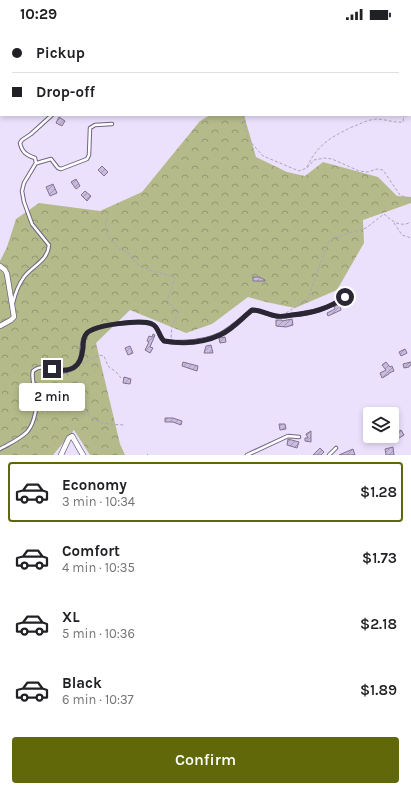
<!DOCTYPE html>
<meta charset="utf-8">
<style>
body{margin:0;font-family:Karla,sans-serif;background:#f2f2f2;color:#202124;height:100vh;display:flex;flex-direction:column;font-size:15px;white-space:nowrap}
*{box-sizing:border-box;margin:0}
p{font-size:13px;color:#757577}
.icon{flex:none;width:22px;height:22px;fill:none;stroke:currentColor;stroke-width:2;stroke-linecap:round;stroke-linejoin:round}
.map{position:relative;height:427px;overflow:hidden}
.panel{display:flex;flex-direction:column;background:#fff;flex:1}
.panel>*{flex:none}
.banner{position:absolute;left:0px;top:0px;width:411px;height:88px;box-shadow:0 2px 6px #0003;display:grid;align-content:center;height:88px;padding:0 12px;background:#fff}
.fabs{position:absolute;left:363px;top:379px;display:grid;gap:8px}
.fabs a{display:grid;place-items:center;width:36px;height:36px;border-radius:4px;background:#fff;box-shadow:0 2px 6px #0003;font-size:20px}
.end{position:absolute;width:18px;height:18px;margin:-9px;border:5px solid #2b2633;background:#fff;box-shadow:0 0 0 2px #fff}
.from{border-radius:50%}
.bubble{position:absolute;height:28px;border-radius:4px;background:#fff;box-shadow:0 2px 6px #0003;font-size:13px;font-weight:600;line-height:28px;text-align:center}
.banner b{display:flex;align-items:center;gap:14px;height:38px;font-size:15px}
.banner b+b{border-top:1px solid #e0e0e0}
.banner i{width:10px;height:10px;background:#202124}
ul{padding:7px 0 0;list-style:none}
li{display:flex;align-items:center;gap:12px;height:60px;margin:0 8px 6px;padding:0 4px;border:2px solid transparent;border-radius:4px}
li div{flex:1}
li b{display:block;font-size:15px}
li em{font-style:normal;font-weight:600}
li.active{border-color:#606809}
li>.icon{width:36px;height:36px;stroke-width:1.5}
.cta{display:flex;gap:8px;margin-top:auto;padding:8px 12px}
.cta a{flex:1;height:46px;border-radius:4px;background:#606809;color:#fff;font-size:16px;font-weight:600;line-height:46px;text-align:center}
.status{display:flex;justify-content:space-between;align-items:center;height:28px;padding:0 20px;background:#fff;direction:ltr}
.status svg{height:11px;fill:currentColor}
.map>svg:first-child{display:block}
.forest{fill:url(#forest-crowns)}
.building{fill:url(#building-hatch);stroke:#7f7392}
.lines{fill:none;stroke-linecap:round;stroke-linejoin:round}
.service-casing{stroke:#706483;stroke-width:4.5}
.minor-casing{stroke:#706483;stroke-width:6}
.path{stroke:#ada4bb;stroke-width:1;stroke-dasharray:3 2;stroke-linecap:butt}
.service{stroke:#fff;stroke-width:2.5}
.minor{stroke:#fff;stroke-width:4.5}
.route{stroke:#2b2633;stroke-width:5}
</style>
<div class="status"><b>10:29</b><svg viewBox="0 0 49 12"><path d="M0 12V9h3v3zM5 12V6h3v6zM10 12V3h3v9zM15 12V0h3v12zM26 1h20v11H26zM47 4h2v5h-2z"/></svg></div>
<div class="map">
<svg width="411" height="427" viewBox="0 0 411 427">
<defs>
<pattern id="forest-crowns" width="20" height="18" patternUnits="userSpaceOnUse"><rect width="20" height="18" fill="#b4ba8a"/><path d="M2 6a3 3 0 1 1 6 0M12 15a3 3 0 1 1 6 0" fill="none" stroke="#939771"/></pattern>
<pattern id="building-hatch" width="6" height="6" patternUnits="userSpaceOnUse"><rect width="6" height="6" fill="#c9bbde"/><path d="M-1 1l2-2M0 6l6-6M5 7l2-2" fill="none" stroke="#a398b5"/></pattern>
</defs>
<rect width="100%" height="100%" fill="#ece1fd"/>
<g class="forest">
<polygon points="390,0 411,0 411,52 410,1"/>
<polygon points="210,87 244,87 256,129 287,144 305,148 323,134 378,149 397,168 411,169 411,175 363,192 364,215 337,262 295,280 266,274 248,269 212,296 186,305 130,282 96,315 120,416 125,427 90,427 74,402 53,427 0,427 0,233 7,219 16,191 39,175 100,183 142,164 200,93"/>
</g>
<g class="building">
<polygon points="59,89 65,93 62,98 56,95"/>
<polygon points="102,138 108,144 104,148 98,142"/>
<polygon points="76,151 80,158 76,161 71,154"/>
<polygon points="53,156 57,165 50,168 46,159"/>
<polygon points="85,163 91,168 87,173 81,167"/>
<polygon points="253,249 259,249 265,252 265,253 253,253"/>
<polygon points="340,276 341,282 328,288 327,285 335,281 334,279"/>
<polygon points="292,291 293,297 286,299 276,298 276,292 282,292 282,293"/>
<polygon points="153,306 155,307 150,319 153,320 150,325 145,322 149,314 147,313 149,308 152,309"/>
<polygon points="225,309 226,314 220,315 219,310"/>
<polygon points="211,317 213,325 204,325 206,318"/>
<polygon points="130,318 133,325 128,327 125,320"/>
<polygon points="405,321 407,325 401,328 399,324"/>
<polygon points="183,334 198,338 197,343 182,338"/>
<polygon points="386,334 390,339 392,338 394,343 389,345 389,346 382,350 380,345 386,342 382,337"/>
<polygon points="411,334 411,337 409,338 409,339 404,340 403,336"/>
<polygon points="124,349 131,351 130,356 123,355"/>
<polygon points="165,390 173,390 182,393 181,397 173,394 165,394"/>
<polygon points="279,396 285,396 286,401 280,402"/>
<polygon points="401,402 404,407 396,412 393,407"/>
<polygon points="311,403 311,414 305,413 305,410 308,410 306,406"/>
<polygon points="288,411 299,414 297,420 287,417"/>
<polygon points="393,419 394,427 386,427 385,421"/>
<polygon points="320,420 324,424 321,427 313,427"/>
<polygon points="353,421 355,427 339,427"/>
</g>
<g class="lines">
<defs>
<g id="service">
<polyline points="25,0 27,1"/>
<polyline points="105,1 107,0"/>
<polyline points="275,1 277,0"/>
<polyline points="37,135 51,131 58,140 61,141 87,131 89,127 90,100 95,97 112,96"/>
<path d="M 13,275 C 15,266 19,256 24,249 C 32,238 48,233 49,217 L 32,196 L 24,174 L 22,163 L 24,155 L 36,135 L 35,130 C 26,127 22,124 20,115 L 22,112 L 31,106 L 52,87"/>
<path d="M 0,421 C 9,416 20,411 27,404 C 35,395 38,376 36,365 C 34,357 31,351 33,343 C 45,333 57,347 70,342 C 88,335 77,315 87,305 C 90,302 98,300 103,298 C 113,296 150,290 156,299 C 160,304 159,311 165,313 C 171,315 178,314 183,314 C 217,313 228,303 252,282 C 261,282 268,287 276,288 C 281,289 287,288 292,287 C 312,285 328,281 345,269"/>
<polyline points="247,427 288,408 299,409"/>
<polyline points="329,427 336,420"/>
</g>
<g id="minor">
<polyline points="0,44 1,44"/>
<polyline points="0,238 5,242 7,246 14,289 11,292 0,298"/>
<polyline points="61,427 69,410 72,408 83,427"/>
</g>
</defs>
<use href="#service" class="service-casing"/>
<use href="#minor" class="minor-casing"/>
<g class="path">
<polyline points="244,87 244,95 248,111 263,128 299,143 307,140 314,132 325,130 332,131 359,143 368,144 377,141 383,142 400,167 408,170 411,169"/>
<path d="M 307,139 C 317,117 331,109 352,99 C 360,96 367,92 376,91 C 385,91 394,95 403,94 L 404,87"/>
<path d="M 107,190 C 102,209 109,207 118,221 L 127,223 C 138,244 154,242 174,249 L 175,251 L 167,272 L 178,285 L 172,297 L 171,312"/>
<polyline points="394,195 402,207 411,210"/>
<path d="M 286,285 L 308,271 L 328,214 L 337,209 L 366,200 L 384,186 C 392,193 400,200 411,194"/>
<polyline points="82,336 99,327 104,328 108,338 116,344 122,351"/>
<path d="M 40,379 L 44,362 L 47,362 C 56,371 70,374 82,377 C 91,396 106,396 125,397"/>
<polyline points="147,427 148,426"/>
</g>
<use href="#service" class="service"/>
<use href="#minor" class="minor"/>
</g>
<g class="lines">
<path class="route" d="M 52,341 C 71,345 81,340 83,320 C 83,315 83,309 87,305 C 95,297 142,291 152,296 C 158,298 159,308 164,313 C 182,316 203,315 220,307 C 232,302 242,290 252,282 C 261,282 268,287 276,288 C 281,289 287,288 292,287 C 312,285 328,281 345,269"/>
</g>
</svg>
<div class="fabs">
<a><svg class="icon" aria-label="layers" viewBox="0 0 24 24"><path d="M12 4l9 5-9 5-9-5zM3 14l9 5 9-5"/></svg></a>
</div>
<i class="end from" style="left:345px;top:269px"></i>
<i class="end" style="left:52px;top:341px"></i>
<div class="bubble" style="left:19px;top:355px;width:66px">2 min</div>
<div class="banner">
<b><i class="from"></i>Pickup</b>
<b><i></i>Drop-off</b>
</div>
</div>
<section class="panel">
<ul>
<li class="active"><svg class="icon" aria-label="car" viewBox="0 0 24 24"><path d="M5 17H2v-5l4-1 3-4h7l3 4 3 1v5h-3M9 17h6M6 11h13"/><circle cx="7" cy="17" r="2"/><circle cx="17" cy="17" r="2"/></svg><div><b>Economy</b><p>3 min · 10:34</p></div><em>$1.28</em></li>
<li><svg class="icon" aria-label="car" viewBox="0 0 24 24"><path d="M5 17H2v-5l4-1 3-4h7l3 4 3 1v5h-3M9 17h6M6 11h13"/><circle cx="7" cy="17" r="2"/><circle cx="17" cy="17" r="2"/></svg><div><b>Comfort</b><p>4 min · 10:35</p></div><em>$1.73</em></li>
<li><svg class="icon" aria-label="car" viewBox="0 0 24 24"><path d="M5 17H2v-5l4-1 3-4h7l3 4 3 1v5h-3M9 17h6M6 11h13"/><circle cx="7" cy="17" r="2"/><circle cx="17" cy="17" r="2"/></svg><div><b>XL</b><p>5 min · 10:36</p></div><em>$2.18</em></li>
<li><svg class="icon" aria-label="car" viewBox="0 0 24 24"><path d="M5 17H2v-5l4-1 3-4h7l3 4 3 1v5h-3M9 17h6M6 11h13"/><circle cx="7" cy="17" r="2"/><circle cx="17" cy="17" r="2"/></svg><div><b>Black</b><p>6 min · 10:37</p></div><em>$1.89</em></li>
</ul>
<div class="cta"><a>Confirm</a></div>
</section>
